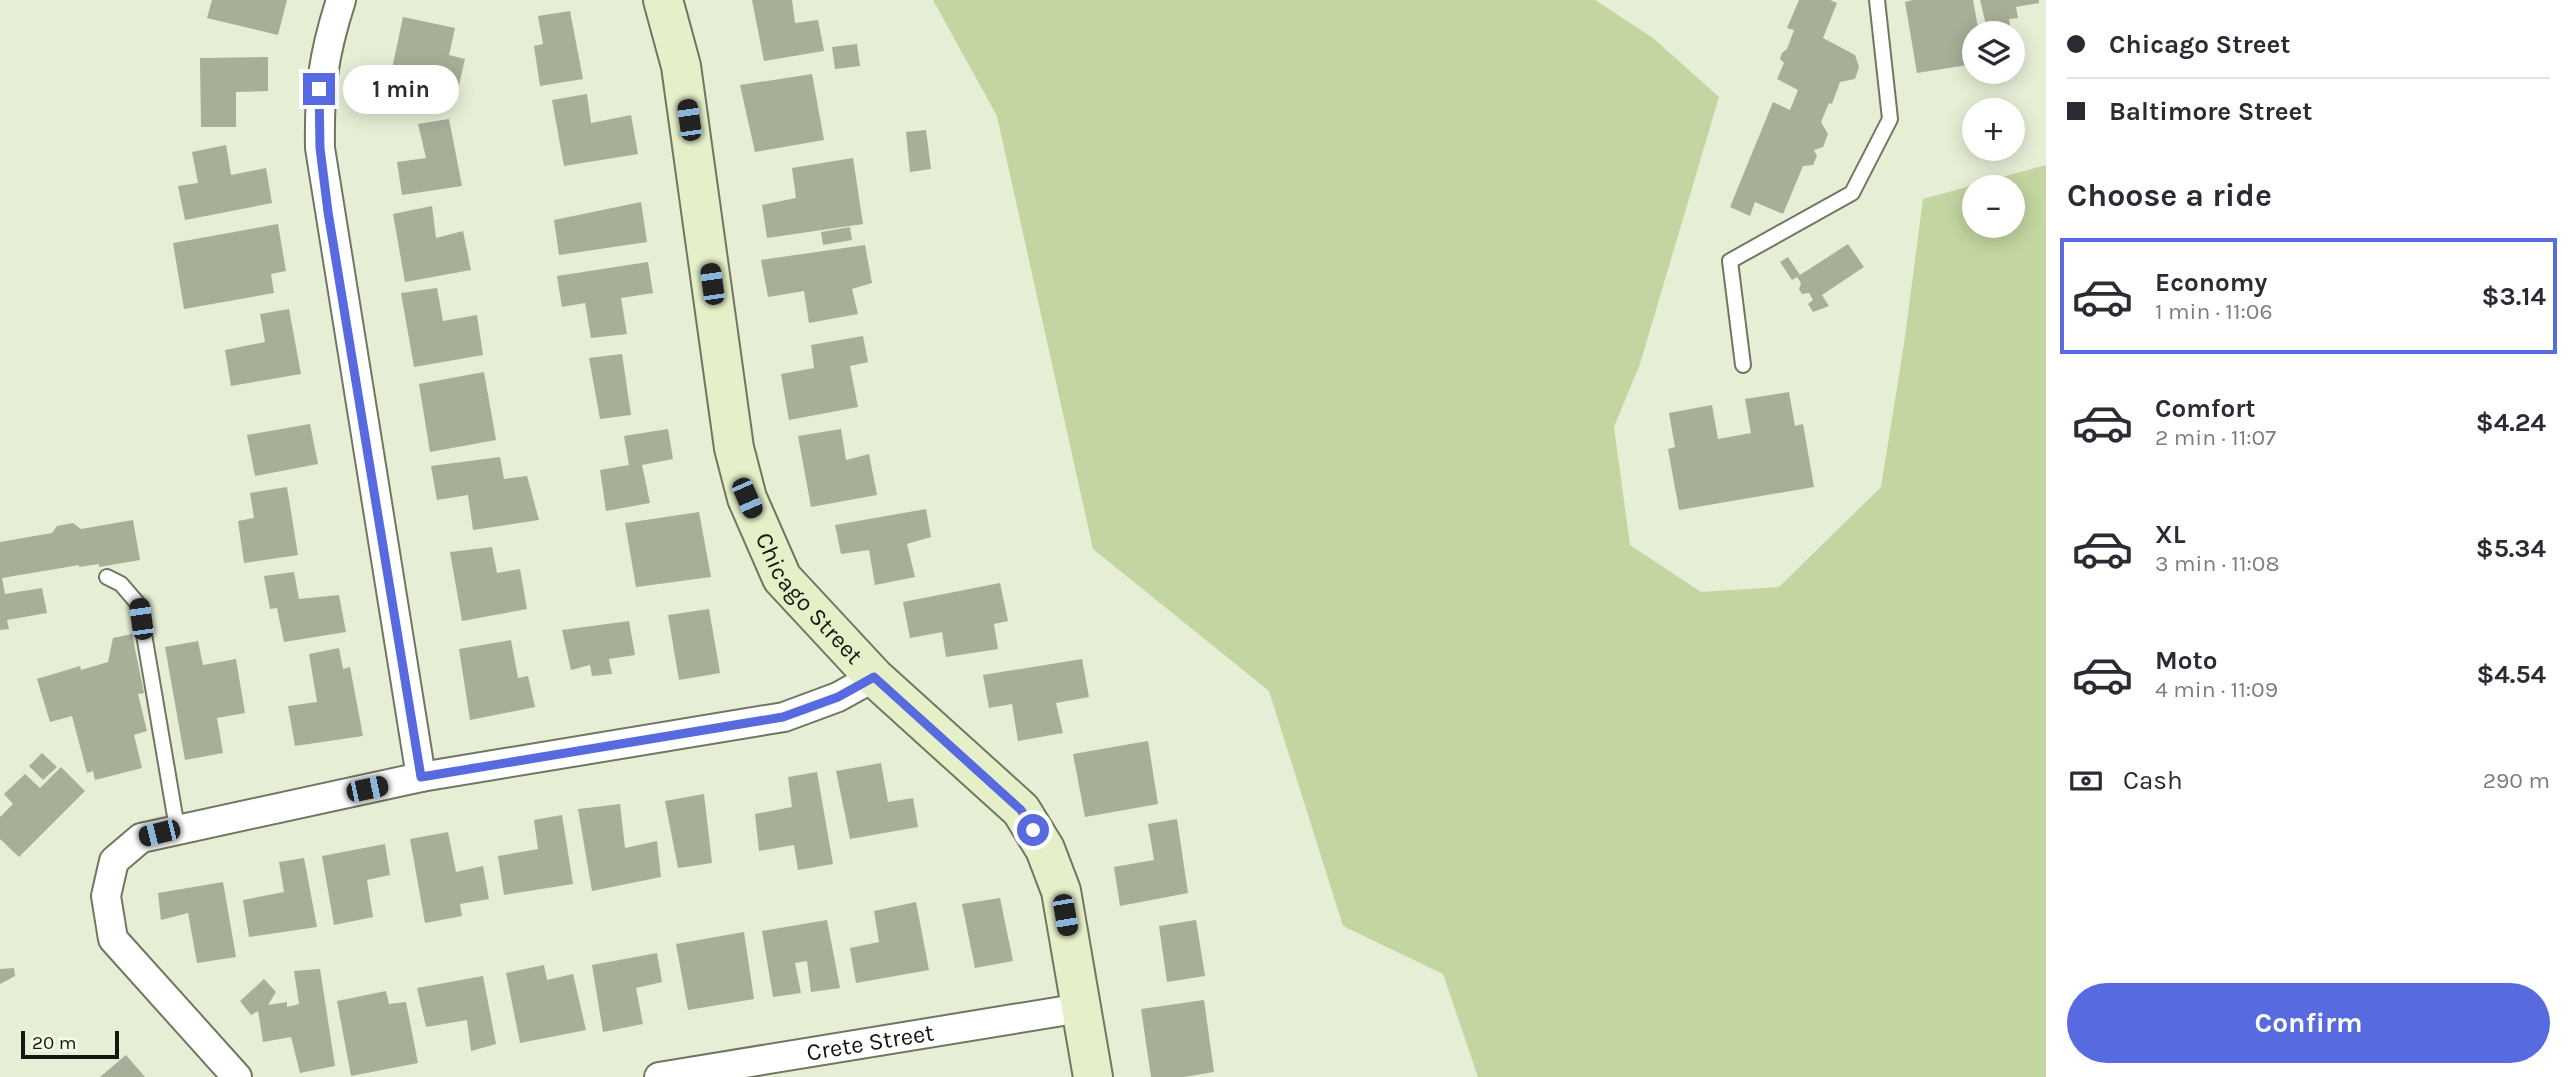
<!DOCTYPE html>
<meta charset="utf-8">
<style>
body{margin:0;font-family:Karla,sans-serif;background:#f2f2f3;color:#2b2b33;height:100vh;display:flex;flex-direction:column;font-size:26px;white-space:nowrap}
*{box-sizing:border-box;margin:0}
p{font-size:23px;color:#7c7c81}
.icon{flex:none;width:38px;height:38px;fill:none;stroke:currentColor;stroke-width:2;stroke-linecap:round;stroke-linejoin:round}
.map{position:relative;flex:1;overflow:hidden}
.side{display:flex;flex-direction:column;background:#fff;width:525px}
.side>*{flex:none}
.guide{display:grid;align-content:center;height:154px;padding:0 21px;background:#fff}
.controls{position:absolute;left:1962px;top:21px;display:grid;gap:14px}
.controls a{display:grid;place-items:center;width:63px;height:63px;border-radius:50%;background:#fff;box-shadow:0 4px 18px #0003;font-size:35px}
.scale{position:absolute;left:21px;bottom:18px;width:98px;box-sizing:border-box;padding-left:7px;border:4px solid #14170f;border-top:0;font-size:19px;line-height:24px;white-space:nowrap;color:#14170f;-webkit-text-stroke:5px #f3fde3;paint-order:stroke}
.end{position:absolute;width:32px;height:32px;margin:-16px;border:9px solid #586ae0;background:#fff;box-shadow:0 0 0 4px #fff}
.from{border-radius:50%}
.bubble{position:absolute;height:49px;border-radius:24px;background:#fff;box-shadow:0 4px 18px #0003;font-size:23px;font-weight:700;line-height:49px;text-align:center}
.car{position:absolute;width:21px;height:42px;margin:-21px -10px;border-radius:9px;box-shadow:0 0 5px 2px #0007;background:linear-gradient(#222 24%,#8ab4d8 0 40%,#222 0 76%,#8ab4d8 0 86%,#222 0)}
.guide b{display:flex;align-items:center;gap:24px;height:66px;font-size:26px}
.guide b+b{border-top:2px solid #e1e1e2}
.guide i{width:18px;height:18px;background:#2b2b33}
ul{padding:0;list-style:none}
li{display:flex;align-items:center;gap:21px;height:116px;margin:0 14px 10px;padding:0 7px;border:4px solid transparent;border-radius:0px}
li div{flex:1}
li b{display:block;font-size:26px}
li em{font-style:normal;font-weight:700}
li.active{border-color:#586ae0}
li>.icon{width:63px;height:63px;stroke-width:1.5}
h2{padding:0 21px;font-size:32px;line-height:84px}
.pay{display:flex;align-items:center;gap:18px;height:77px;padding:0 21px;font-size:26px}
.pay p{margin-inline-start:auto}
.action{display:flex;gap:14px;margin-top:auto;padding:14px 21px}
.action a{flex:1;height:80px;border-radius:42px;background:#586ae0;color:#fff;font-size:28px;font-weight:700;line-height:80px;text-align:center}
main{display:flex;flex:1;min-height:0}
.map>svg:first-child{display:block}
.green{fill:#c3d5a0;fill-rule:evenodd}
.building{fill:#a6af97}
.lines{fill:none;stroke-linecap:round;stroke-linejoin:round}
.lane-casing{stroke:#6f7761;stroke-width:18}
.street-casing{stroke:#6f7761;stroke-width:32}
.secondary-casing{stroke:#6f7761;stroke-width:42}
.lane{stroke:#fff;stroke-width:14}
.street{stroke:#fff;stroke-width:28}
.secondary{stroke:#e5f0c8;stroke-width:38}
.route{stroke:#586ae0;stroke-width:9}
.labels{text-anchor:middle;stroke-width:6;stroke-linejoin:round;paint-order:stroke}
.street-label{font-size:24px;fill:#14170f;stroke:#f3fde3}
</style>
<main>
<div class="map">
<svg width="2046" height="1077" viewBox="0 0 2046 1077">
<rect width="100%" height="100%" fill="#e6efd6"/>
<path class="green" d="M 933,0 L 1595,0 L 1653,38 L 1719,97 L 1640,364 L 1614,427 L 1630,545 L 1701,592 L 1779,587 L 1881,487 L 1904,344 L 1923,199 L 2046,165 L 2046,1077 L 1478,1077 L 1443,974 L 1343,926 L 1269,691 L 1093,549 L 997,116 ZM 1974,187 L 2012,187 L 2012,226 L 1974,226 Z"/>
<g class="building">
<polygon points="212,0 287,0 278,35 207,18"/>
<polygon points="752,0 792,0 795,23 818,20 824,51 764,61"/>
<polygon points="1799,0 1830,0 1837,3 1823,38 1855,55 1859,67 1855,79 1840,82 1832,104 1829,103 1821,122 1828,134 1823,147 1814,150 1817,156 1813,165 1803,166 1783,214 1755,202 1750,216 1730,207 1773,102 1790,110 1798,90 1777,79 1784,63 1780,59 1782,53 1787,49 1794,30 1787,28"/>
<polygon points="1913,0 1973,0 1979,33 1974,33 1974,64 1917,73 1905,2"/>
<polygon points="1980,0 2039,0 2039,3 2016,7 2018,18 2009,19 2011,31 1988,33"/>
<polygon points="570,11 583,79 540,86 534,46 543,44 538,16"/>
<polygon points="403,17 455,28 449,55 465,59 456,98 389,83"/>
<polygon points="857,44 860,66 835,69 832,47"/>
<polygon points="268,57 268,91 236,92 236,127 201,127 200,58"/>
<polygon points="812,74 824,140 755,152 740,85"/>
<polygon points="587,94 591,123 631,115 638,154 564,166 552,100"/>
<polygon points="449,119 462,186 402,195 397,162 426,158 418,124"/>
<polygon points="926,130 931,169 910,172 906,132"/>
<polygon points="226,145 231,175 266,168 272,203 185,220 178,186 198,183 192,152"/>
<polygon points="853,158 863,224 767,238 762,205 796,198 792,168"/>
<polygon points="641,202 647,242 559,255 554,220"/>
<polygon points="432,206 436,238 463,231 471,270 405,282 393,214"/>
<polygon points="278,224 286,271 271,274 274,293 184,309 173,243"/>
<polygon points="850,227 852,240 823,245 821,232"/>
<polygon points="1848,244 1864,267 1822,295 1829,306 1813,312 1808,304 1813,300 1809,293 1802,294 1799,289 1801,283 1797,277 1792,280 1780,262 1788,257 1800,275"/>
<polygon points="865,245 872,283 852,289 858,314 809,323 804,291 768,297 761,260"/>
<polygon points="648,262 653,293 621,298 627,334 591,338 585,303 562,307 557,276"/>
<polygon points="437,288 443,321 477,315 483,355 414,367 401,293"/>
<polygon points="289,309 301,374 231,386 225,350 265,342 260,314"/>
<polygon points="863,336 868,362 850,366 858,407 789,420 781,374 814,368 811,345"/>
<polygon points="622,354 631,415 600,419 589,358"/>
<polygon points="484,372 496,440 430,452 419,384"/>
<polygon points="1789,392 1795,426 1803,424 1814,487 1679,510 1668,449 1675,447 1669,413 1712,405 1718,439 1751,433 1745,399"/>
<polygon points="310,424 318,464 255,476 247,435"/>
<polygon points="668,429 673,459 642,465 650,503 606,511 600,470 629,465 624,436"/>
<polygon points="841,429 846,460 869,454 877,495 811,507 798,436"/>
<polygon points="500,457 504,479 527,476 539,520 473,530 468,495 437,500 431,466"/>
<polygon points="287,487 298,555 244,563 238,521 254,518 250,493"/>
<polygon points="926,509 931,537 907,544 915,577 875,585 869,550 841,554 835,525"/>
<polygon points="699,512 711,577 636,587 625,523"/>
<polygon points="133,520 140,560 99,567 99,564 79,567 79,565 2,578 5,594 42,588 47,613 7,620 9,629 0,630 0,542 52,533 57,526 73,523 81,529"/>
<polygon points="492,547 497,573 520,569 527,609 462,621 450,552"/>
<polygon points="294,572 299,599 339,595 346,632 284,642 277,608 270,609 264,576"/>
<polygon points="1000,583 1008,621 994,624 998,649 946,657 942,632 910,638 903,602"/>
<polygon points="709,609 720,673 679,680 668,615"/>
<polygon points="629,621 635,655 609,659 612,674 592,676 590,665 571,670 562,630"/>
<polygon points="132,634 144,693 138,694 147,731 134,735 142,768 95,780 93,771 87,773 72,716 50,722 37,679 80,666 81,670 108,662 113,638"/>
<polygon points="511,640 518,678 528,676 535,707 470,720 459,649"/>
<polygon points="198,641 203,665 236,659 245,713 217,718 223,753 185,760 165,647"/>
<polygon points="339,648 343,669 350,667 363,736 295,746 288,706 317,702 309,654"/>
<polygon points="1082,659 1089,697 1056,703 1063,733 1018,741 1012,704 989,708 983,675"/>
<polygon points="1148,741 1158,804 1085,817 1073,754"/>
<polygon points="42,753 57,767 43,780 29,766"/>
<polygon points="881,763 888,802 913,798 918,827 850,839 836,771"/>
<polygon points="61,767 85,791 19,857 0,839 0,817 13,804 4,794 25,774 40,788"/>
<polygon points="817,772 833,864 798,870 794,845 759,851 755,814 792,807 788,777"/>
<polygon points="704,794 712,863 678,868 665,801"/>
<polygon points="620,804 625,848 657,841 661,877 592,891 578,809"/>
<polygon points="562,815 573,884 504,895 498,856 538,849 534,820"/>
<polygon points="1177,819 1188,893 1120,906 1114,867 1154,860 1148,824"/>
<polygon points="448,832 456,872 483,866 489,899 460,904 462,916 425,923 410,839"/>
<polygon points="385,844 390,875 367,880 373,917 334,925 322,856"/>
<polygon points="304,858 317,927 249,937 243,900 284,892 279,862"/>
<polygon points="223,882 236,957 197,963 188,913 161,920 158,893"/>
<polygon points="1000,898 1013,961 975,968 962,904"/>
<polygon points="916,902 929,970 856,983 850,948 879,942 874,911"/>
<polygon points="827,920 840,988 811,992 807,961 795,963 801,993 773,997 762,931"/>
<polygon points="1196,920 1205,976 1167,982 1159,926"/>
<polygon points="744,932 754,999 688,1010 676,944"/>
<polygon points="657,953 662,982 636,988 643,1024 603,1032 592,965"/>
<polygon points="544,965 547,980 573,974 586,1030 520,1043 506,973"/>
<polygon points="14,968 15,976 0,984 0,969"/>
<polygon points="320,969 335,1066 300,1073 291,1037 263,1042 258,1011 251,1015 240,1001 264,979 276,992 268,1005 287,1002 287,1007 299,1004 294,971"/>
<polygon points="483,976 496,1044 471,1051 467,1020 426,1027 417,988"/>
<polygon points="386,991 389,1004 406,1002 418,1063 351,1076 337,1001"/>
<polygon points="1204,1000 1214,1072 1184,1077 1151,1077 1141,1009"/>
<polygon points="126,1055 145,1077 100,1077"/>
</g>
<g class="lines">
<defs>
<g id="lane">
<polyline points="1743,365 1730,261 1852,193 1890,119 1877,0"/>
<polyline points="107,577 121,584 139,605 177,828"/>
</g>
<g id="street">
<path d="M 341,0 C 323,56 319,89 320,148 L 421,777"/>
<polyline points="237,1077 113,939 106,896 114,861 141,838 421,777 784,717 838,697 874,677"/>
<path id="s1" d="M 659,1077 L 1081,1008"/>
</g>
<g id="secondary">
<path id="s2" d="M 663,0 L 681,66 L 734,448 L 747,498 L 782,578 L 874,677 L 1021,810 L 1045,849 L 1061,891 L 1093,1077"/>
</g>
</defs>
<use href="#lane" class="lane-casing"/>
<use href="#street" class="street-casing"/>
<use href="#secondary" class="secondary-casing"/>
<use href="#lane" class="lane"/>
<use href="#street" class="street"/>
<use href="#secondary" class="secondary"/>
</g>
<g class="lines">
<polyline class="route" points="319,89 320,148 328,212 421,777 783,717 838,697 874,677 1021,810 1033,830"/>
</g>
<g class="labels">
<g class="street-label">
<text dy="8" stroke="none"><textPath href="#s2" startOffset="625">Chicago Street</textPath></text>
<text dy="8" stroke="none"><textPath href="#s1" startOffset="214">Crete Street</textPath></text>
</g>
</g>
</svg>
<div class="controls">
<a><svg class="icon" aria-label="layers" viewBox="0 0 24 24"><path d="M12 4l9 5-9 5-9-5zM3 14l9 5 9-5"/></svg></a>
<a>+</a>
<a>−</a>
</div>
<div class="scale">20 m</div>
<i class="end from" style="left:1033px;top:830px"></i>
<i class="end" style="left:319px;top:89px"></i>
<div class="bubble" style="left:343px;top:65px;width:116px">1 min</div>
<i class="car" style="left:689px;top:120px;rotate:352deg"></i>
<i class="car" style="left:712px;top:284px;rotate:352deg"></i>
<i class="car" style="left:747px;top:498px;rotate:156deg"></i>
<i class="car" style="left:141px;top:619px;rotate:352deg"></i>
<i class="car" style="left:367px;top:789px;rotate:78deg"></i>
<i class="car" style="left:159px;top:833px;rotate:256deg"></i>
<i class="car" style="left:1065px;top:915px;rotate:170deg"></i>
</div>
<section class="side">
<div class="guide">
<b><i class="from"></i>Chicago Street</b>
<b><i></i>Baltimore Street</b>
</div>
<h2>Choose a ride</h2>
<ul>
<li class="active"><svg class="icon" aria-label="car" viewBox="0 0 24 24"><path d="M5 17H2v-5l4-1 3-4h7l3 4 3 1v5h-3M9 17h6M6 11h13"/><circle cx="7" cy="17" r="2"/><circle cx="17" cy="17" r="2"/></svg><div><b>Economy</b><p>1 min · 11:06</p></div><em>$3.14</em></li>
<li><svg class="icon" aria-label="car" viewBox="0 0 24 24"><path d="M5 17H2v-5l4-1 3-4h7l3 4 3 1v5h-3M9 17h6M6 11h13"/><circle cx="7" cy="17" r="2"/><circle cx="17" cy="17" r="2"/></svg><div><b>Comfort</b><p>2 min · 11:07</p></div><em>$4.24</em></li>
<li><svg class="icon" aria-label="car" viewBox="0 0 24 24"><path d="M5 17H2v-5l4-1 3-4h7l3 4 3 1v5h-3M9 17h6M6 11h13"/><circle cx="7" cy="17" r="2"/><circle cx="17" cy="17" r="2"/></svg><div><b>XL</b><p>3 min · 11:08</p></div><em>$5.34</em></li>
<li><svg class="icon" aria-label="car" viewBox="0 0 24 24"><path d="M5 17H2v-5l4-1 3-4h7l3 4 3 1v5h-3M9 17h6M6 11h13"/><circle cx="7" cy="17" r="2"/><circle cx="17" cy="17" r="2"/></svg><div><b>Moto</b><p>4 min · 11:09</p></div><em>$4.54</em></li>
</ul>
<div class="pay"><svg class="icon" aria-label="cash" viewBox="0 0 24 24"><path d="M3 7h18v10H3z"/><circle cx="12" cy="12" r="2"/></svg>Cash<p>290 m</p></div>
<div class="action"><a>Confirm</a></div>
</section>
</main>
